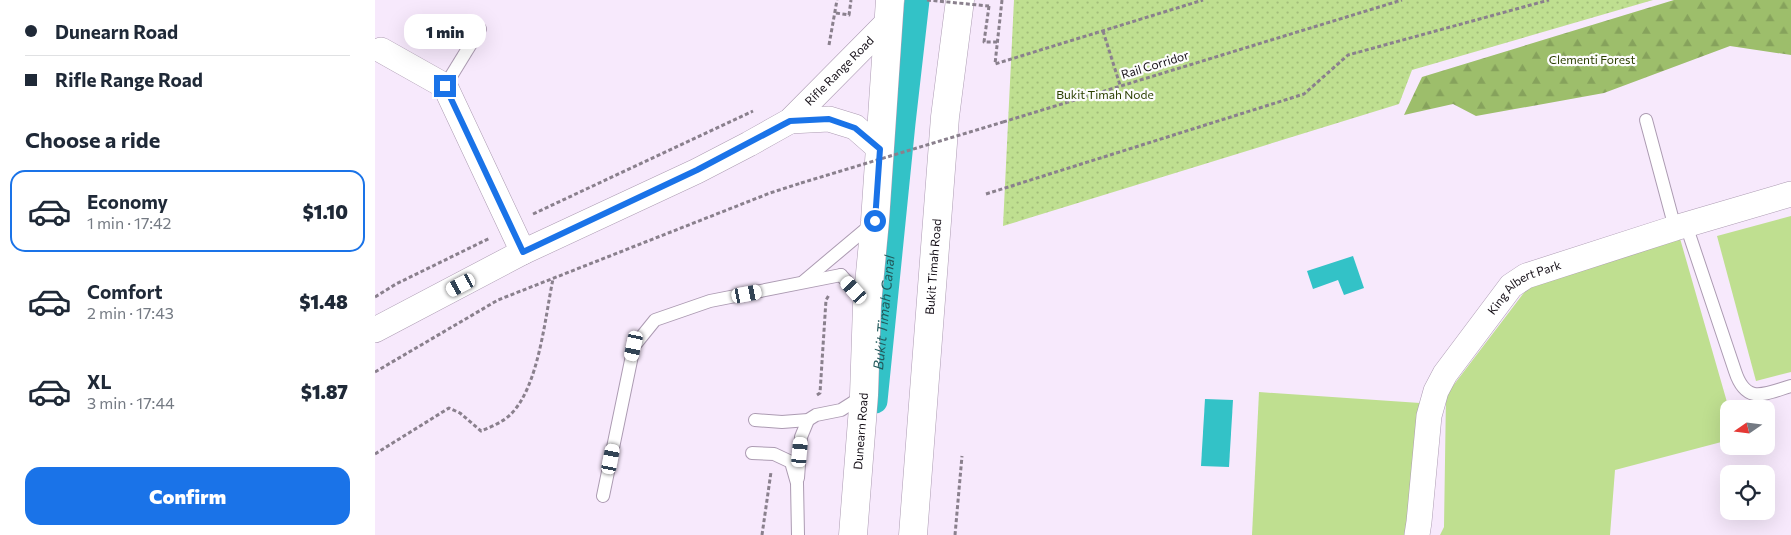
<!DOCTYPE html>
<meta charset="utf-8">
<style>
body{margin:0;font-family:Commissioner,sans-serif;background:#f6f6f7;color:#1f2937;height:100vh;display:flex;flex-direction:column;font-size:19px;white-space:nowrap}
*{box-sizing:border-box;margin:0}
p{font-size:16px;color:#747a83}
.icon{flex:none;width:28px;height:28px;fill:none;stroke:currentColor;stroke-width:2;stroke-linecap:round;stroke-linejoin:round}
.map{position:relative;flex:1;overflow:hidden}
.side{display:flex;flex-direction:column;background:#fff;width:375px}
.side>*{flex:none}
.hud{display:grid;align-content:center;height:110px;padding:0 25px;background:#fff}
.needle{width:32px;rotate:256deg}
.controls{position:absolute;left:1345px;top:400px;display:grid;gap:10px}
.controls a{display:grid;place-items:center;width:55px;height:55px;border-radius:10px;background:#fff;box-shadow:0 5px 20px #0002;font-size:25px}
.end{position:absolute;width:22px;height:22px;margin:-11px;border:6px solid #1a73e8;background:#fff;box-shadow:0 0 0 2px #fff}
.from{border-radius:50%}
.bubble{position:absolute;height:35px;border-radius:15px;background:#fff;box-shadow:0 5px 20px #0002;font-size:16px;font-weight:800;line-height:35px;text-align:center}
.car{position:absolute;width:15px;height:30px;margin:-15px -8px;border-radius:6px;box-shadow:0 0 4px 1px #0007;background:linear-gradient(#fff 24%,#345 0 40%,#fff 0 76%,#345 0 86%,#fff 0)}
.hud b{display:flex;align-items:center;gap:18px;height:48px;font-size:19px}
.hud b+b{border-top:1px solid #e0e1e3}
.hud i{width:12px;height:12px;background:#1f2937}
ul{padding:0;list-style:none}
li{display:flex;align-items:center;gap:15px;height:82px;margin:0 10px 8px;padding:0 15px;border:2px solid transparent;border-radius:15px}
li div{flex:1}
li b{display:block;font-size:19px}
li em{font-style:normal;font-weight:800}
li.on{border-color:#1a73e8}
li>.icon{width:45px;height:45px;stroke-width:1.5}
h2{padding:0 25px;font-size:22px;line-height:60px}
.button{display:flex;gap:10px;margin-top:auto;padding:10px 25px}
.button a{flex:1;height:58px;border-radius:15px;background:#1a73e8;color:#fff;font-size:20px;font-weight:800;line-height:58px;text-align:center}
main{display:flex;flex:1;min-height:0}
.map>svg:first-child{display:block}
.grass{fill:#bfdf90}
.forest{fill:url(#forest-firs)}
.park{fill:url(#park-dots)}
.water{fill:#33c2c7}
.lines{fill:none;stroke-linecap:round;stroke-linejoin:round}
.canal{stroke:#33c2c7;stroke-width:25}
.service-casing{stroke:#ac9bb2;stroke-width:14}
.minor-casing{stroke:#ac9bb2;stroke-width:26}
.trunk-casing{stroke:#ac9bb2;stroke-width:29}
.path{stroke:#8a808d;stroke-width:3;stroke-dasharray:4 2.5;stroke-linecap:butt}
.service{stroke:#fff;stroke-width:12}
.minor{stroke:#fff;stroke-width:25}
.trunk{stroke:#fff;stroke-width:28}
.path-bridge{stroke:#8a808d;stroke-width:3;stroke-dasharray:4 2.5;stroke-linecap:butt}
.route{stroke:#1a73e8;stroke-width:6}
.labels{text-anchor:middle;stroke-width:4.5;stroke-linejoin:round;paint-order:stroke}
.park-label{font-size:12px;fill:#2c4000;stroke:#fcfcfc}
.street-label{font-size:12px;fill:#140e16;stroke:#fcfcfc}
.water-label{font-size:14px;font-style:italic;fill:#225a5c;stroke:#fcfcfc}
</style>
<main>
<section class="side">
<div class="hud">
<b><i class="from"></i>Dunearn Road</b>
<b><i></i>Rifle Range Road</b>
</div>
<h2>Choose a ride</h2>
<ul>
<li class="on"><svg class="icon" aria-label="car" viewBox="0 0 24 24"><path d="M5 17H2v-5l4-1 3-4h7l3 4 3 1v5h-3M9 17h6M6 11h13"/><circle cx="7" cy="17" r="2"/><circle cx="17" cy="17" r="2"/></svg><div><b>Economy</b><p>1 min · 17:42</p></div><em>$1.10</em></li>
<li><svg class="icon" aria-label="car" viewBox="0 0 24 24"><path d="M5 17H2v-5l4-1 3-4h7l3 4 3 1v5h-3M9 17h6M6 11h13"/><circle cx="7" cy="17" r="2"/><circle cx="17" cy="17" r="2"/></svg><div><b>Comfort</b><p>2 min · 17:43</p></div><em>$1.48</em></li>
<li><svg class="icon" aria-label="car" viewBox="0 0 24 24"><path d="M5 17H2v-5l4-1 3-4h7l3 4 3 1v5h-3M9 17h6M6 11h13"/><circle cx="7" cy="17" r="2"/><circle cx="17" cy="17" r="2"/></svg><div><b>XL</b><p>3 min · 17:44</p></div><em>$1.87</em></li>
</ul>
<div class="button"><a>Confirm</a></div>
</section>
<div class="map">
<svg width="1416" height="535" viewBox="0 0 1416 535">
<defs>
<pattern id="forest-firs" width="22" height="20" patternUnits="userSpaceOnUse" patternTransform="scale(1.25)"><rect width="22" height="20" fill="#9dbe6b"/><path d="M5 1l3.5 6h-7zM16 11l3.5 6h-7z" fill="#86a25c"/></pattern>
<pattern id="park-dots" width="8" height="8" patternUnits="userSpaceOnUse" patternTransform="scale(1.25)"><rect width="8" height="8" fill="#bfdf90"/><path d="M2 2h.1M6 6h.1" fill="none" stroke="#a3be7b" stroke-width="1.8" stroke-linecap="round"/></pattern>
</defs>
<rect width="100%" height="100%" fill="#f7e9fc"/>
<g class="grass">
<polygon points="1416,216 1416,372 1381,381 1342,236"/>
<polygon points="1304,235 1354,409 1354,440 1240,470 1235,535 1065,535 1069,527 1071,395 1154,286"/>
<polygon points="884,392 1045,403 1031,535 877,535"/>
</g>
<polygon class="forest" points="1299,0 1416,0 1416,55 1355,46 1229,93 1101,116 1078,104 1029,115 1047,77"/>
<polygon class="park" points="639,0 1278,0 1037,70 1024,104 628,226"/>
<g class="water">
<polygon points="978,256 989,288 969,295 963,280 938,289 932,271"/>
<polygon points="830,399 858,400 854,467 826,466"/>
</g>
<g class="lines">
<path class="canal" id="s1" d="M 500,401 L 528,123 L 542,0"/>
<defs>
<g id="service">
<polyline points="70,86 105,29"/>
<polyline points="1271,120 1300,228"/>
<path d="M 1311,225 L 1360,371 C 1371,405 1389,394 1416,386"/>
<polyline points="466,275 491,303"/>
<polyline points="429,281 498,223"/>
<polyline points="380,420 407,422 433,420 441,415 466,410 488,396"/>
<polyline points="377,453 399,454 416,462 422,483 423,535"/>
<polyline points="423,478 426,437 433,420"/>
<polyline points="228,496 259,346 280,320 335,301 466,275"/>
</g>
<g id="minor">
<polyline points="6,50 70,86 148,252"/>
<polyline points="415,121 454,119 480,127 505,149"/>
<path id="s2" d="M 0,330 L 148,252 L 322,171 L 374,144 L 415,121 L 514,21"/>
<path id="s3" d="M 1042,535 L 1044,522 L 1054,416 L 1061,391 L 1070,374 L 1136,286 L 1151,276 L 1300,228 L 1416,194"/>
</g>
<g id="trunk">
<path id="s4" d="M 478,535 L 489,395 L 492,305 L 500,221 L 515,0"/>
<path id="s5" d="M 538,535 L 570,117 L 585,0"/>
</g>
</defs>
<use href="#service" class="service-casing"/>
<use href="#minor" class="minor-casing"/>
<use href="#trunk" class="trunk-casing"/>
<g class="path">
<polyline points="627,0 620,64 828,0"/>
<polyline points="614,6 609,42 622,42"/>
<polyline points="461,13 474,15 476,0"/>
<polyline points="728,31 745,85"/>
<polyline points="454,45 462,0"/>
<polyline points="628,122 1027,0"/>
<polyline points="611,194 929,94 973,55 1174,0"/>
<polyline points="158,214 378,111"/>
<polyline points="0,297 21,284 115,238"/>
<polyline points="0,372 123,300 395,193 426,183"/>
<polyline points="442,395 445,393 451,300 454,295"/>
<path d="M 0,454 L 74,408 L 85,413 L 106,431 C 116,427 128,422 136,414 C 164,386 170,317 178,279"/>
<polyline points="387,535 396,472"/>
<polyline points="580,535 587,456"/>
</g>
<use href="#service" class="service"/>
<use href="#minor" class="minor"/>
<use href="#trunk" class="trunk"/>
<g class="path-bridge">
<polyline points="552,0 614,6"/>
<polyline points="426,183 628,122"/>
</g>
</g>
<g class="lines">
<polyline class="route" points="70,86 148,252 322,170 415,121 454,119 480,128 505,149 500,221"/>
</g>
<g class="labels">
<g class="park-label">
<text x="1217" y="64">Clementi Forest</text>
<text x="730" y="99">Bukit Timah Node</text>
</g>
<g class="street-label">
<text transform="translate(780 65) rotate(-17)" y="4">Rail Corridor</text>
<text dy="4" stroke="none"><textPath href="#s2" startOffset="535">Rifle Range Road</textPath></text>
<text dy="4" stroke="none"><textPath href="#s5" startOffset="269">Bukit Timah Road</textPath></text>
<text dy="4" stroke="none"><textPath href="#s3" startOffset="285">King Albert Park</textPath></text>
<text dy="4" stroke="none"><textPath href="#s4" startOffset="104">Dunearn Road</textPath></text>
</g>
<g class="water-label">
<text dy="5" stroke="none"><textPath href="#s1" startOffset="89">Bukit Timah Canal</textPath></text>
</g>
</g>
</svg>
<div class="controls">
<a><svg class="needle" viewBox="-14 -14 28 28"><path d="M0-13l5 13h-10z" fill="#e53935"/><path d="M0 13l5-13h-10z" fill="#747a83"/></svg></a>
<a><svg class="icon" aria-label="locate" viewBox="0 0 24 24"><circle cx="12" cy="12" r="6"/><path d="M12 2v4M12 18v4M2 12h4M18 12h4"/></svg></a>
</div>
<i class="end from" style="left:500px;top:221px"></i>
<i class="end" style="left:70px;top:86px"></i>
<div class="bubble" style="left:29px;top:14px;width:82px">1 min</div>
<i class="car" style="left:86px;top:285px;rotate:242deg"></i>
<i class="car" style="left:479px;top:290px;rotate:318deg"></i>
<i class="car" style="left:372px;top:294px;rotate:79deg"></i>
<i class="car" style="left:259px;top:346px;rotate:192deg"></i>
<i class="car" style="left:425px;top:452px;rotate:5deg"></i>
<i class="car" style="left:236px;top:459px;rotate:11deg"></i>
</div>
</main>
